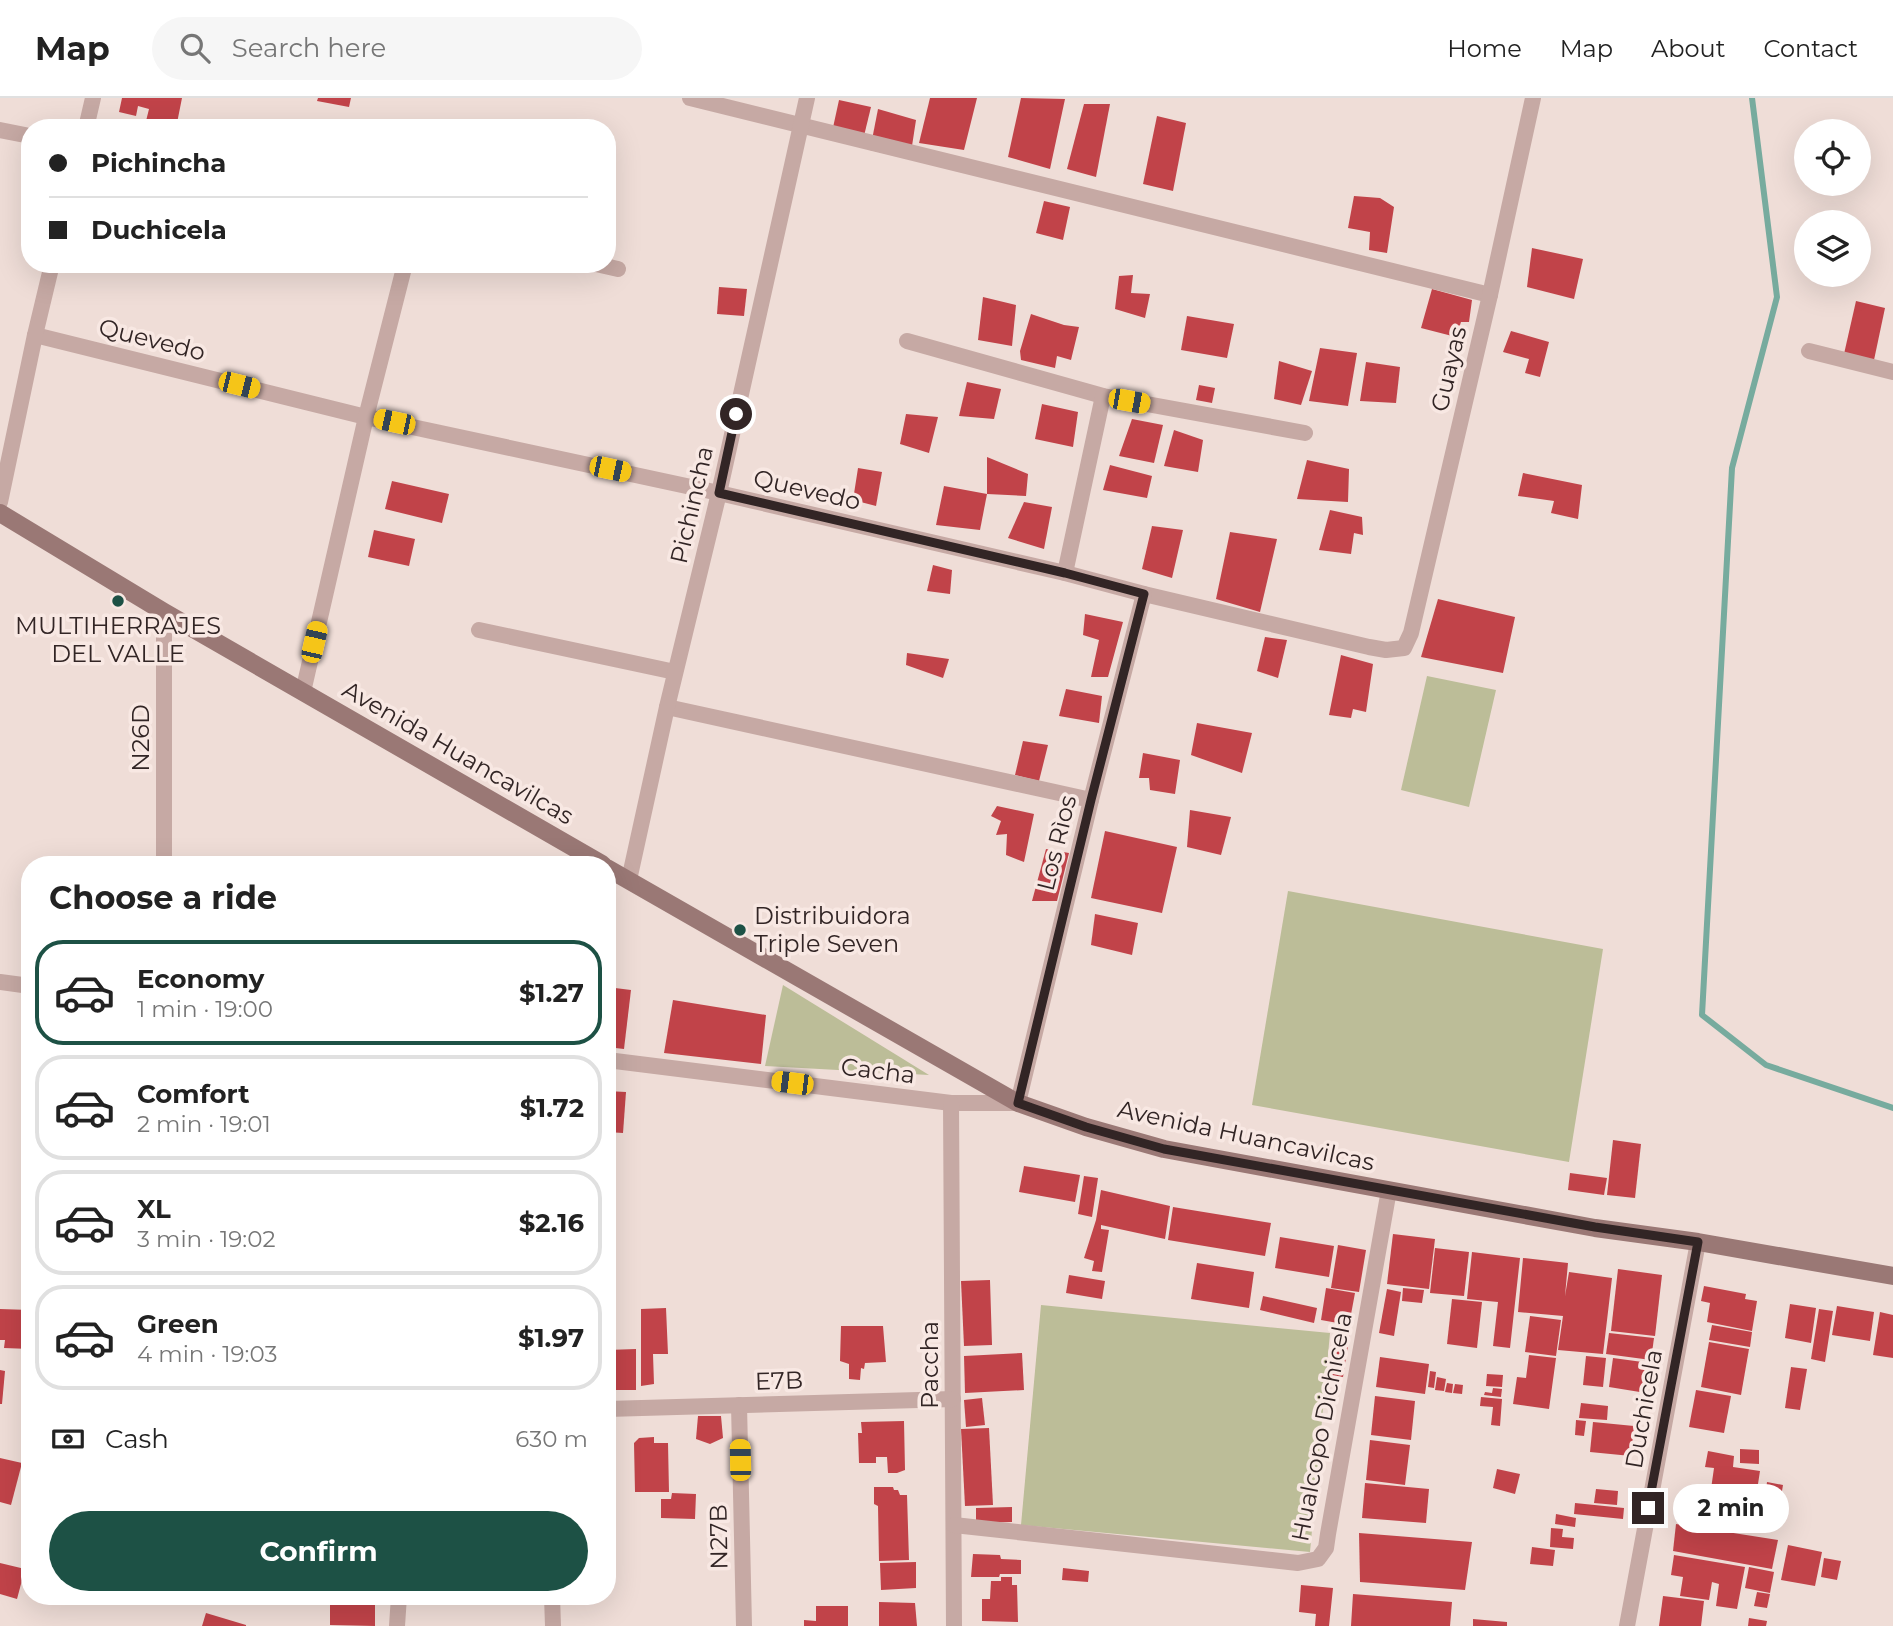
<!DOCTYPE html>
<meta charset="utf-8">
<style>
body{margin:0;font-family:Montserrat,sans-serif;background:#f6f6f6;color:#222;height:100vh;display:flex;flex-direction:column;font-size:26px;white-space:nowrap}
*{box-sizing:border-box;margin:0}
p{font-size:23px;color:#767676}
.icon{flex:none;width:38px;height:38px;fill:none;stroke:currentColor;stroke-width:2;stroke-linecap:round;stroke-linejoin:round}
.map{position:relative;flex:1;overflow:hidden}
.sheet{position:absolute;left:21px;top:758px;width:595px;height:749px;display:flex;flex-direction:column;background:#fff;border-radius:28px;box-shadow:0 7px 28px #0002}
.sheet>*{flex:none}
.banner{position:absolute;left:21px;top:21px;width:595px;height:154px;border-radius:28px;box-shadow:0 7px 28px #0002;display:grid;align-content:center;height:154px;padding:0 28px;background:#fff}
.fabs{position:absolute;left:1794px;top:21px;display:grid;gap:14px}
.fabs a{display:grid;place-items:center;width:77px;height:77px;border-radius:50%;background:#fff;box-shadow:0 7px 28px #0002;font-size:35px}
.end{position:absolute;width:32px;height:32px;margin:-16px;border:9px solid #322525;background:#fff;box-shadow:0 0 0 4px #fff}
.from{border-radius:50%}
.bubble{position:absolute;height:49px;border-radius:24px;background:#fff;box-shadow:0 7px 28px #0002;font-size:23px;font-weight:700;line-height:49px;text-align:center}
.car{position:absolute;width:21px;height:42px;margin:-21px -10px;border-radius:9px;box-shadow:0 0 5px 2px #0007;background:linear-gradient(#f5c518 24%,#345 0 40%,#f5c518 0 76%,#345 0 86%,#f5c518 0)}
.banner b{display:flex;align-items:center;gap:24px;height:66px;font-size:26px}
.banner b+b{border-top:2px solid #e0e0e0}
.banner i{width:18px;height:18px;background:#222}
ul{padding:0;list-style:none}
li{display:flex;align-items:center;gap:21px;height:105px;margin:0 14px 10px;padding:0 14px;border:4px solid #e0e0e0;border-radius:28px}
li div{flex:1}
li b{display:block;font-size:26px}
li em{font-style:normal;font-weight:700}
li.selected{border-color:#1d5145}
li>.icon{width:63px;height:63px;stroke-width:1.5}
h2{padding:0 28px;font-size:32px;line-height:84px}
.pay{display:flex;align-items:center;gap:18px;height:77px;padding:0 28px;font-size:26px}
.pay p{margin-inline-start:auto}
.action{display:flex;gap:14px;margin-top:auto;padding:14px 28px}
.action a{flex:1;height:80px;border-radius:42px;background:#1d5145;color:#fff;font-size:28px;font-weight:700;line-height:80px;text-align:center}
header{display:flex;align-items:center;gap:42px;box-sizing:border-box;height:98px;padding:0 35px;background:#fff;border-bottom:2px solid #e0e0e0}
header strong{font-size:33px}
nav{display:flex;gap:38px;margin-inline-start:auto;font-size:24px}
.search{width:490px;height:63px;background:#f6f6f6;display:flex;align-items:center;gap:18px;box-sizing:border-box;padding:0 24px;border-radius:38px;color:#767676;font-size:26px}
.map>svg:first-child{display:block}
.green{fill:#bcbd98}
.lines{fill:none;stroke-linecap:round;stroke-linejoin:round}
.stream{stroke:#77ab9e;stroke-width:6}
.building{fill:#c14349}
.street{stroke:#c6a9a4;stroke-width:16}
.secondary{stroke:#9a7875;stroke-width:18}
.route{stroke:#322525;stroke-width:9}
.poi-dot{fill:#1d5145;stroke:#f8e8e3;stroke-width:2.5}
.labels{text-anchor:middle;stroke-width:7;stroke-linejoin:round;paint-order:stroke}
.street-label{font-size:24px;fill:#322525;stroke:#f8e8e3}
.poi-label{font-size:24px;fill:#322525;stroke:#f8e8e3}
</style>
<header>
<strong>Map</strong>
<div class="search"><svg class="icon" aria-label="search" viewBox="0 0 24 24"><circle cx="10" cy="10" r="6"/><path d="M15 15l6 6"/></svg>Search here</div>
<nav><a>Home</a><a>Map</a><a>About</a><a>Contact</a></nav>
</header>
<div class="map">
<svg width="1893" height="1528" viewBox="0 0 1893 1528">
<rect width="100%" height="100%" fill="#efddd7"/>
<g class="green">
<polygon points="1427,578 1496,592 1469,709 1401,692"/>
<polygon points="1288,793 1603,851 1569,1064 1252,1007"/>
<polygon points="783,887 929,977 765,968"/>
<polygon points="1041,1207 1330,1235 1310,1454 1021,1427"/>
</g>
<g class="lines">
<polyline class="stream" points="1752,0 1777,199 1732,370 1702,917 1766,967 1893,1010"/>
</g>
<g class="building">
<polygon points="122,0 182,0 176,30 146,23 149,11 138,8 136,18 119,14"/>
<polygon points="318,0 351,0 349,9 317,3"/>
<polygon points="930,0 977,0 964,52 919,45"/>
<polygon points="1021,0 1065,1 1050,71 1008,59"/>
<polygon points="839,2 871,9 863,42 832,34"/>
<polygon points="1084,6 1110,6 1096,79 1067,71"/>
<polygon points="878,11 916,22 910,61 870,52"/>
<polygon points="1157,18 1186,25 1173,93 1143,86"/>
<polygon points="1354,98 1380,100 1394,109 1387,155 1369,152 1370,134 1348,130"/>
<polygon points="1044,103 1070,109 1063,142 1036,135"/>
<polygon points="1532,150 1583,161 1574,201 1527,189"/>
<polygon points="1133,177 1131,195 1150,196 1145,220 1115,211 1119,178"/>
<polygon points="719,189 747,191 744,218 717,216"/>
<polygon points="1432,191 1472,202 1469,224 1461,224 1456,239 1421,230"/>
<polygon points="983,199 1016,207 1012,248 978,242"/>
<polygon points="1856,203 1885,210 1874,262 1844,256"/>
<polygon points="1031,216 1064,227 1079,229 1071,262 1057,258 1055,270 1021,262 1020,253"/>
<polygon points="1187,218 1234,226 1227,260 1181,252"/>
<polygon points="1511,233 1549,244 1540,279 1525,275 1529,261 1503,254"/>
<polygon points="1320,250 1357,255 1348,308 1309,303"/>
<polygon points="1279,263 1312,273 1301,307 1274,301"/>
<polygon points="1366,264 1400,269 1396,305 1360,303"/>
<polygon points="967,284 1001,291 994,321 959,318"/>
<polygon points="1199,287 1215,290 1212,305 1196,302"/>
<polygon points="1042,306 1078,314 1073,349 1035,341"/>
<polygon points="906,316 938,319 929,355 900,346"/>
<polygon points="1132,321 1163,327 1154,365 1119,358"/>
<polygon points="1174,332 1203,342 1198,374 1164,368"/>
<polygon points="987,359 1028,376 1026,398 987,396"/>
<polygon points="1307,362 1349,371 1348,404 1297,401"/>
<polygon points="1110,367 1152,378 1147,400 1103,392"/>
<polygon points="858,370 882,374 876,408 853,402"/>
<polygon points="1523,375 1582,387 1578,421 1551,415 1554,403 1518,398"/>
<polygon points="392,383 449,396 442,425 385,411"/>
<polygon points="944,388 987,396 980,432 936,427"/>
<polygon points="1024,404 1052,409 1044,451 1008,440"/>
<polygon points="1330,412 1362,419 1363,437 1354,435 1351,456 1319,452"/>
<polygon points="1152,428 1183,432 1172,480 1142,471"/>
<polygon points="374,432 415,441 409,468 368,459"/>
<polygon points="1230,434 1277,441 1260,514 1216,501"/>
<polygon points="933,467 952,472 950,496 927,493"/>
<polygon points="1438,501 1515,519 1503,575 1421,559"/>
<polygon points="1085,516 1123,524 1108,579 1091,579 1099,542 1083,537"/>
<polygon points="1265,539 1287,542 1278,580 1257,573"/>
<polygon points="907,555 949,561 943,580 906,567"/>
<polygon points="1341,557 1373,566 1366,614 1353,611 1351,620 1329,617"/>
<polygon points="1066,591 1102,598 1099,625 1059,618"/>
<polygon points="1197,625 1252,635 1242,675 1191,657"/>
<polygon points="1023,643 1048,647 1039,683 1015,677"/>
<polygon points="1143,655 1180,662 1175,696 1150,692 1149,680 1139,680"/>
<polygon points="997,708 1034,716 1024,764 1006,757 1007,736 996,737 1001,723 991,718"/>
<polygon points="1190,712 1231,719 1221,757 1187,749"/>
<polygon points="1105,733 1177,749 1162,815 1091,800"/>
<polygon points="1046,751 1069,755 1057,803 1032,803"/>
<polygon points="1095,816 1138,825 1132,857 1091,847"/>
<polygon points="607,889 631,892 624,951 607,949"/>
<polygon points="673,902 766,917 761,966 664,955"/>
<polygon points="607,993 626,994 623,1035 607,1034"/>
<polygon points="1613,1042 1641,1046 1635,1100 1607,1097"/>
<polygon points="1024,1068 1080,1077 1075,1104 1019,1094"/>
<polygon points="1570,1075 1607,1080 1604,1097 1568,1092"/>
<polygon points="1084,1078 1098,1080 1092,1119 1078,1116"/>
<polygon points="1101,1092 1170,1108 1165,1141 1101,1127 1101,1131 1109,1132 1102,1174 1092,1173 1094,1163 1084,1160 1096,1122"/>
<polygon points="1173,1109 1271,1125 1265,1158 1168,1142"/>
<polygon points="1393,1136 1435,1141 1429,1191 1387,1186"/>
<polygon points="1280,1139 1334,1148 1329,1179 1275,1170"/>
<polygon points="1338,1147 1366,1152 1359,1194 1331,1190"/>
<polygon points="1435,1150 1469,1154 1464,1198 1430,1195"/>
<polygon points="1472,1154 1520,1160 1510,1250 1493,1248 1498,1204 1467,1201"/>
<polygon points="1523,1160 1568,1165 1565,1198 1569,1174 1612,1180 1603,1256 1558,1252 1563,1218 1518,1214"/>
<polygon points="1197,1165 1254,1174 1249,1210 1191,1201"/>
<polygon points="1618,1171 1662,1177 1655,1238 1611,1233"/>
<polygon points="1069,1177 1105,1183 1102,1201 1066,1195"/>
<polygon points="990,1182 992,1247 964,1248 961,1183"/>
<polygon points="1704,1188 1746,1196 1745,1201 1757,1203 1752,1233 1707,1224 1710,1205 1701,1203"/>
<polygon points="1326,1190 1355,1195 1349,1227 1321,1222"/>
<polygon points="1403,1190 1424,1192 1422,1205 1402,1203"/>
<polygon points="1387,1191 1401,1194 1394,1238 1379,1235"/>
<polygon points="1263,1198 1317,1210 1314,1225 1260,1212"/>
<polygon points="1452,1201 1482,1204 1477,1250 1447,1246"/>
<polygon points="1790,1206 1816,1210 1811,1245 1785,1240"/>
<polygon points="1837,1208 1874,1214 1870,1243 1832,1237"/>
<polygon points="666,1210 668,1256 653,1256 654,1286 641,1288 641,1211"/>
<polygon points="0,1211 30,1212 30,1251 4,1250 5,1242 0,1242"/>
<polygon points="1819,1211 1833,1213 1825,1264 1811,1261"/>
<polygon points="1880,1214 1893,1217 1893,1260 1873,1257"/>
<polygon points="1530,1218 1561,1222 1556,1258 1525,1254"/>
<polygon points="1712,1227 1752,1234 1750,1249 1709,1242"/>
<polygon points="841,1228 883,1228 886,1264 865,1265 864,1271 861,1270 860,1282 849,1281 849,1266 840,1263"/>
<polygon points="1339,1233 1350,1235 1343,1279 1332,1278"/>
<polygon points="1609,1235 1654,1240 1651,1262 1606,1256"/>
<polygon points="1709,1244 1749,1251 1741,1297 1701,1289"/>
<polygon points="636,1251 636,1292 607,1292 607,1252"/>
<polygon points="1022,1255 1024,1292 965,1295 964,1258"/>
<polygon points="1529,1257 1556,1260 1549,1311 1513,1306 1517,1279 1526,1280"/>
<polygon points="1586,1258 1606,1260 1603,1289 1583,1287"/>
<polygon points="1380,1259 1429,1266 1425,1296 1376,1289"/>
<polygon points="1613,1260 1650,1265 1646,1295 1609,1289"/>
<polygon points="1791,1269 1807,1271 1800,1312 1785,1310"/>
<polygon points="0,1272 5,1273 2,1306 0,1306"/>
<polygon points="1430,1273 1436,1274 1434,1290 1428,1289"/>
<polygon points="1487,1276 1503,1277 1502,1289 1486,1288"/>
<polygon points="1437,1279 1446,1281 1444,1293 1435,1292"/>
<polygon points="1447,1285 1453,1286 1452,1295 1445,1294"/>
<polygon points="1455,1286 1463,1287 1462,1296 1453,1295"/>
<polygon points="1493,1290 1502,1291 1501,1299 1484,1297 1485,1294 1492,1295"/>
<polygon points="1696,1292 1731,1298 1724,1335 1689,1329"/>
<polygon points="1375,1298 1415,1303 1411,1342 1371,1337"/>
<polygon points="1481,1299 1502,1301 1500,1328 1491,1327 1493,1309 1480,1308"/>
<polygon points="982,1300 985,1327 966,1329 964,1302"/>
<polygon points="1581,1305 1608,1308 1607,1322 1579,1320"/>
<polygon points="698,1318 721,1318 723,1340 710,1346 696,1341"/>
<polygon points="1576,1322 1586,1323 1584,1338 1575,1337"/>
<polygon points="904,1323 905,1372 897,1375 888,1375 887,1359 876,1359 876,1365 859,1365 858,1335 862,1335 861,1324"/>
<polygon points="1593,1324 1634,1328 1631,1358 1590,1354"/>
<polygon points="989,1330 993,1407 965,1408 961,1331"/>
<polygon points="654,1339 654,1345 668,1345 669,1394 635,1394 634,1345 639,1340"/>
<polygon points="1370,1342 1410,1347 1405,1387 1366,1382"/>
<polygon points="1740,1351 1759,1352 1759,1366 1740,1365"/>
<polygon points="1708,1353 1734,1358 1733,1369 1760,1373 1754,1412 1709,1405 1714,1370 1705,1369"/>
<polygon points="0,1360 22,1365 11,1407 0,1404"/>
<polygon points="1497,1371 1520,1376 1515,1396 1493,1390"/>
<polygon points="1767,1384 1783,1387 1779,1411 1764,1409"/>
<polygon points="1365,1385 1429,1391 1426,1425 1362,1420"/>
<polygon points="874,1389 893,1389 894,1392 898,1392 900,1397 907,1397 909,1462 879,1463 878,1408 874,1406"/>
<polygon points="1596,1391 1618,1393 1617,1407 1594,1405"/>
<polygon points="672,1395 696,1396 695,1421 661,1420 661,1401 671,1401"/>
<polygon points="1575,1405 1624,1410 1623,1421 1574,1416"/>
<polygon points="1012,1409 1012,1424 976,1425 976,1410"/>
<polygon points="1556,1416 1576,1420 1575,1429 1555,1426"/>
<polygon points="1676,1426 1778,1442 1772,1471 1673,1453"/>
<polygon points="1551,1430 1563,1431 1562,1439 1574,1440 1573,1451 1550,1449"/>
<polygon points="1359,1435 1472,1444 1465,1492 1360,1484"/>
<polygon points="1788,1447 1822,1454 1815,1488 1781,1482"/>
<polygon points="1532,1449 1555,1452 1553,1468 1530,1466"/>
<polygon points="973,1456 1000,1457 1001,1461 1021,1462 1021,1476 1000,1476 999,1479 971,1479"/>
<polygon points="1674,1457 1745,1469 1737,1511 1716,1508 1719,1486 1712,1484 1709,1502 1680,1498 1683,1479 1671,1477"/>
<polygon points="1824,1460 1841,1463 1837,1482 1821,1479"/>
<polygon points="916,1464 916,1490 881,1492 880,1465"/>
<polygon points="0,1465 25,1471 17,1501 0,1496"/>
<polygon points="1749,1469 1774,1474 1770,1495 1745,1490"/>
<polygon points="1063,1470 1089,1473 1088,1484 1062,1482"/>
<polygon points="1001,1479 1012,1479 1012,1487 1017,1487 1018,1524 982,1523 982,1501 990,1501 991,1483 1001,1483"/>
<polygon points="1301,1487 1333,1490 1329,1528 1315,1528 1316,1516 1299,1514"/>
<polygon points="1757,1494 1770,1496 1767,1510 1754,1508"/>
<polygon points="1353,1496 1452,1504 1450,1528 1351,1528"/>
<polygon points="330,1498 375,1498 375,1528 330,1527"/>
<polygon points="1663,1498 1704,1503 1701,1528 1659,1528"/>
<polygon points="879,1504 915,1505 917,1528 879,1528"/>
<polygon points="816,1508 848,1508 848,1528 804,1528 804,1522 816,1523"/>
<polygon points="206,1515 246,1527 246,1528 202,1528"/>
<polygon points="1749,1520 1767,1523 1766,1528 1748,1528"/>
<polygon points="1473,1521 1507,1524 1507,1528 1473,1528"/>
</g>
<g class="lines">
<g class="street">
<polyline points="690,0 1490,197"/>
<polyline points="86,30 93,0"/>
<polyline points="0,32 30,38"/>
<polyline points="596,166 618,171"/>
<polyline points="35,237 366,319 719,395 1065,475 1144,496 1369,549 1386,552 1404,550 1411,535 1490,197 1533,0"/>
<polyline points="907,243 1103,298 1305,335"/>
<polyline points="1809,253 1893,274"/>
<polyline points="0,404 35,237 52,166"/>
<polyline points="1065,475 1103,298"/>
<polyline points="479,532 675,574"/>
<polyline points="303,594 366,319 405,166"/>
<polyline points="667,609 1091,702"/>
<polyline points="164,766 164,514"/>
<polyline points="629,782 667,609 719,395 807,0"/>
<polyline points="0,884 30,888"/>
<polyline points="607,962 951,1005 1018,1005 1091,702 1144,496"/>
<polyline points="951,1005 954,1528"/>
<polyline points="739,1307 744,1528"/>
<polyline points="607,1311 953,1301"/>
<polyline points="954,1427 1298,1465 1318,1461 1326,1450 1328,1436 1389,1092"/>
<polyline points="552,1498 553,1528"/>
<polyline points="397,1528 399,1498"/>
<polyline points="1627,1528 1698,1144"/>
</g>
<g class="secondary">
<polyline points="0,415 164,514 602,766"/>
<polyline points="607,770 1018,1005 1086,1029 1164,1051 1595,1130 1698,1144 1893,1178"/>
</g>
</g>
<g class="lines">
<polyline class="route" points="736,316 719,395 1065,475 1144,496 1091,702 1018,1005 1086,1029 1164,1051 1595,1129 1698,1144 1648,1410"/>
</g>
<g class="poi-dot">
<circle cx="118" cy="503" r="7"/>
<circle cx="740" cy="832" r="7"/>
</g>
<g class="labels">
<g class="street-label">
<text transform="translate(152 242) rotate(14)" y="8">Quevedo</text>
<text transform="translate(1449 271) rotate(-77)" y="8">Guayas</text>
<text transform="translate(807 392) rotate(13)" y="8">Quevedo</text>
<text transform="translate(692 407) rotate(-77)" y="8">Pichincha</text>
<text transform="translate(141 640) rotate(-90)" y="8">N26D</text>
<text transform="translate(458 655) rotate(30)" y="8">Avenida Huancavilcas</text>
<text transform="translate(1057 745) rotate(-76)" y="8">Los Rìos</text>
<text transform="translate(878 973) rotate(7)" y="8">Cacha</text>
<text transform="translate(1246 1038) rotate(12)" y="8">Avenida Huancavilcas</text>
<text transform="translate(930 1267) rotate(-90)" y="8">Paccha</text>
<text transform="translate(779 1283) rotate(-2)" y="8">E7B</text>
<text transform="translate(1644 1311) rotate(-80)" y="8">Duchicela</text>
<text transform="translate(1322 1329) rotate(-79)" y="8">Hualcopo Dichicela</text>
<text transform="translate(719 1439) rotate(-91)" y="8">N27B</text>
</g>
<g class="poi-label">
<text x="118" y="536">MULTIHERRAJES<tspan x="118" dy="28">DEL VALLE</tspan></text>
<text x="754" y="826" text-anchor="start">Distribuidora<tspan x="754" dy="28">Triple Seven</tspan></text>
</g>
</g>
</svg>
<div class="fabs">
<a><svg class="icon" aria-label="locate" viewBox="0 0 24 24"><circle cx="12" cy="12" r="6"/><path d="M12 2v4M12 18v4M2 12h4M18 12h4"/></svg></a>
<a><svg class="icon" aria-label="layers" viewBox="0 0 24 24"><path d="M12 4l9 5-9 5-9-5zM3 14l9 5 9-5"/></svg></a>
</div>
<i class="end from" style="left:736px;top:316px"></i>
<i class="end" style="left:1648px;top:1410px"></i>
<div class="bubble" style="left:1673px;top:1386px;width:116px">2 min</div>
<i class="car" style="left:239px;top:287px;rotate:104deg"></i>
<i class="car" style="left:1129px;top:303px;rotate:100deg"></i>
<i class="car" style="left:394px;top:324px;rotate:282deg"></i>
<i class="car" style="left:610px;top:371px;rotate:102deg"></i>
<i class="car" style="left:314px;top:544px;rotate:13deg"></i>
<i class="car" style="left:792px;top:985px;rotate:277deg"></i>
<i class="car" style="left:740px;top:1362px;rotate:359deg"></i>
<div class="banner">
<b><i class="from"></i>Pichincha</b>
<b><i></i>Duchicela</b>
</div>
<section class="sheet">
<h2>Choose a ride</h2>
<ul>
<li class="selected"><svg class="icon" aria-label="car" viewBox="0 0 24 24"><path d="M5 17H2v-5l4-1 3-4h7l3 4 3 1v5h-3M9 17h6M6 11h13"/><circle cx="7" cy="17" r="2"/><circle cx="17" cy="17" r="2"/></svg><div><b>Economy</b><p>1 min · 19:00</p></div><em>$1.27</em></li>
<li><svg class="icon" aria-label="car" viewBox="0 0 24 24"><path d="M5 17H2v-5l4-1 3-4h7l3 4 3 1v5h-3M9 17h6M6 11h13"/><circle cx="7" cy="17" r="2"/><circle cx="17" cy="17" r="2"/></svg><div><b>Comfort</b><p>2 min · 19:01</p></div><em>$1.72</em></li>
<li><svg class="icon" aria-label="car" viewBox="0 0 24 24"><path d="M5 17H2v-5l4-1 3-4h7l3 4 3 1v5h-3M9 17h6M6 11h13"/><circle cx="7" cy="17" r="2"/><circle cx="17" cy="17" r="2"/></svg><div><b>XL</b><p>3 min · 19:02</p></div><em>$2.16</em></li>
<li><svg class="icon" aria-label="car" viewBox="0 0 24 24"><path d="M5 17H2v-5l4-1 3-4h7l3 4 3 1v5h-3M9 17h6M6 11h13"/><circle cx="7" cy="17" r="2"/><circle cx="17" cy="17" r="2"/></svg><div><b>Green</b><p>4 min · 19:03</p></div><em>$1.97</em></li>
</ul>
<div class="pay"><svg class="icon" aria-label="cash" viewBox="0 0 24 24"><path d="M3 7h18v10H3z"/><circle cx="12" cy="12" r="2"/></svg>Cash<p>630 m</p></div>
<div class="action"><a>Confirm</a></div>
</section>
</div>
